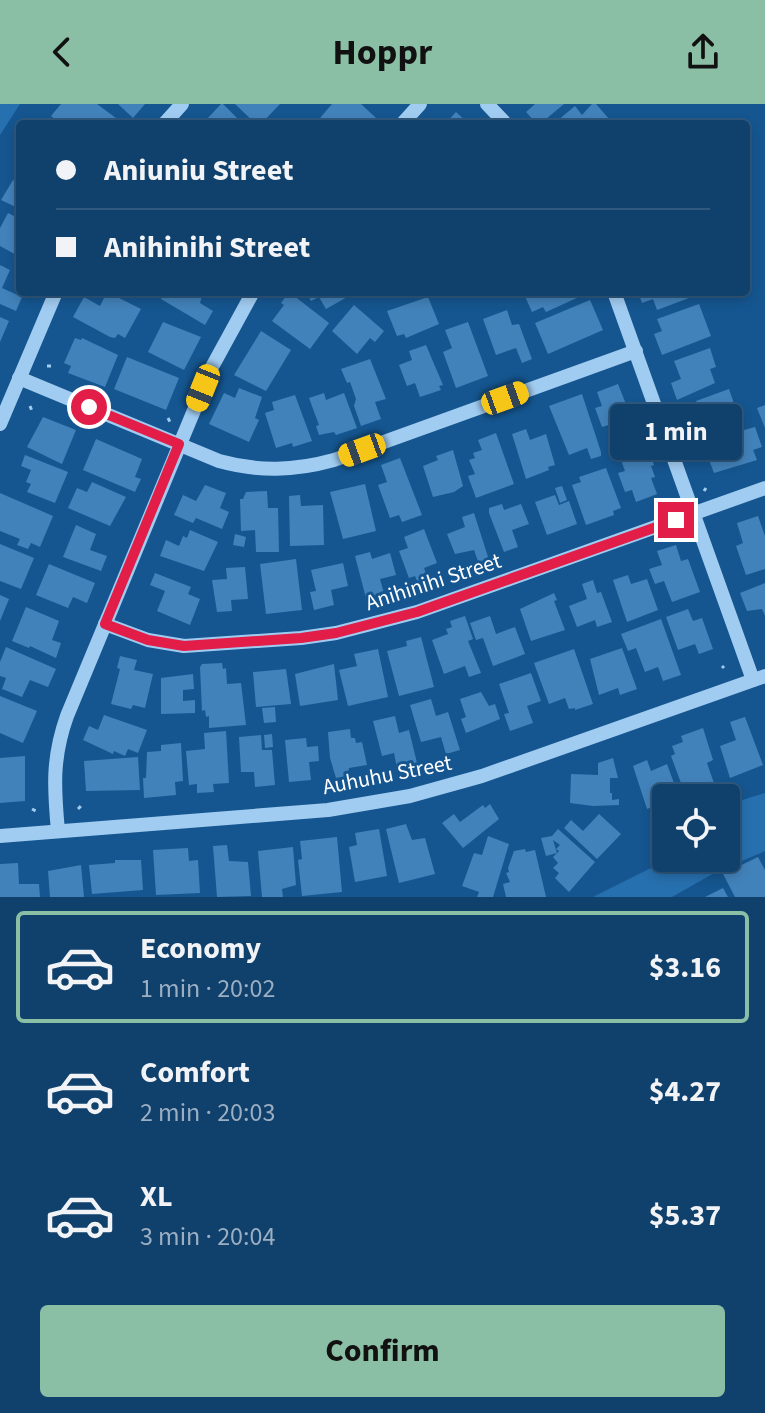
<!DOCTYPE html>
<meta charset="utf-8">
<style>
body{margin:0;font-family:"Source Sans 3",sans-serif;background:#194772;color:#f1f3f6;height:100vh;display:flex;flex-direction:column;font-size:30px;white-space:nowrap}
*{box-sizing:border-box;margin:0}
p{font-size:26px;color:#9cafc2}
.icon{flex:none;width:44px;height:44px;fill:none;stroke:currentColor;stroke-width:2;stroke-linecap:round;stroke-linejoin:round}
.map{position:relative;height:793px;overflow:hidden}
.drawer{display:flex;flex-direction:column;background:#10406c;flex:1}
.drawer>*{flex:none}
.hud{position:absolute;left:16px;top:16px;width:734px;height:176px;border-radius:8px;box-shadow:0 4px 12px #0003,0 0 0 2px #30597f;display:grid;align-content:center;height:176px;padding:0 40px;background:#10406c}
.buttons{position:absolute;left:652px;top:680px;display:grid;gap:16px}
.buttons a{display:grid;place-items:center;width:88px;height:88px;border-radius:8px;background:#10406c;box-shadow:0 4px 12px #0003,0 0 0 2px #30597f;font-size:40px}
.end{position:absolute;width:36px;height:36px;margin:-18px;border:10px solid #e11d48;background:#fff;box-shadow:0 0 0 4px #fff}
.from{border-radius:50%}
.bubble{position:absolute;height:56px;border-radius:8px;background:#10406c;box-shadow:0 4px 12px #0003,0 0 0 2px #30597f;font-size:26px;font-weight:700;line-height:56px;text-align:center}
.car{position:absolute;width:24px;height:48px;margin:-24px -12px;border-radius:10px;box-shadow:0 0 6px 2px #0007;background:linear-gradient(#f5c518 24%,#345 0 40%,#f5c518 0 76%,#345 0 86%,#f5c518 0)}
.hud b{display:flex;align-items:center;gap:28px;height:76px;font-size:30px}
.hud b+b{border-top:2px solid #30597f}
.hud i{width:20px;height:20px;background:#f1f3f6}
ul{padding:14px 0 0;list-style:none}
li{display:flex;align-items:center;gap:24px;height:112px;margin:0 16px 12px;padding:0 24px;border:4px solid transparent;border-radius:8px}
li div{flex:1}
li b{display:block;font-size:30px}
li em{font-style:normal;font-weight:700}
li.active{border-color:#8abfa5}
li>.icon{width:72px;height:72px;stroke-width:1.5}
.action{display:flex;gap:16px;margin-top:auto;padding:16px 40px}
.action a{flex:1;height:92px;border-radius:8px;background:#8abfa5;color:#111;font-size:32px;font-weight:700;line-height:92px;text-align:center}
header{display:flex;justify-content:space-between;align-items:center;height:104px;padding:0 40px;background:#8abfa5;color:#111;font-size:36px;font-weight:700}
.map>svg:first-child{display:block}
.green{fill:#2770af}
.building{fill:#4282ba}
.lines{fill:none;stroke-linecap:round;stroke-linejoin:round}
.path{stroke:#a1ccf1;stroke-width:3;stroke-dasharray:4 6;stroke-linecap:butt}
.minor{stroke:#a1ccf1;stroke-width:14}
.route{stroke:#e11d48;stroke-width:10}
.labels{text-anchor:middle;stroke-width:6;stroke-linejoin:round;paint-order:stroke}
.street-label{font-size:22px;fill:#fff;stroke:#155690}
</style>
<header><svg class="icon" aria-label="back" viewBox="0 0 24 24"><path d="M15 5l-7 7 7 7"/></svg>Hoppr<svg class="icon" aria-label="share" viewBox="0 0 24 24"><path d="M12 15V3M7 8l5-5 5 5M5 13v7h14v-7"/></svg></header>
<div class="map">
<svg width="765" height="793" viewBox="0 0 765 793">
<rect width="100%" height="100%" fill="#155690"/>
<g class="green">
<polygon points="0,0 20,0 0,31"/>
<polygon points="765,689 765,747 716,768 672,793 593,793 671,754 726,754 726,701"/>
</g>
<g class="building">
<polygon points="61,0 97,0 124,20 61,20 51,12"/>
<polygon points="118,0 145,0 133,14"/>
<polygon points="221,0 223,0 243,20 213,20 207,15"/>
<polygon points="235,0 280,0 261,20 256,20"/>
<polygon points="332,0 361,0 376,14 370,20 315,20"/>
<polygon points="535,0 564,0 540,20 537,20 526,8"/>
<polygon points="592,0 596,0 610,16 606,20 560,20 557,17 575,2 582,11"/>
<polygon points="456,8 469,20 445,20"/>
<polygon points="13,76 20,81 20,105 1,96"/>
<polygon points="8,109 20,115 20,153 0,142 0,124"/>
<polygon points="0,161 10,166 2,184 22,193 16,207 0,200"/>
<polygon points="107,188 141,205 125,234 118,230 115,234 110,233 73,213 84,193 100,202"/>
<polygon points="165,188 203,188 200,199 213,207 205,221 161,195"/>
<polygon points="289,188 329,219 310,245 272,217 284,201 281,199"/>
<polygon points="306,188 347,188 349,192 326,205 319,193 311,197"/>
<polygon points="523,188 590,188 546,208 543,203 532,208"/>
<polygon points="638,188 705,188 657,206 653,195 642,199"/>
<polygon points="428,193 439,220 406,234 404,230 397,232 387,207"/>
<polygon points="590,196 603,226 548,250 535,219"/>
<polygon points="699,200 711,232 662,251 654,230 662,227 657,215"/>
<polygon points="354,201 384,227 375,238 370,234 357,250 332,227"/>
<polygon points="507,206 512,221 519,220 532,255 522,259 516,244 496,251 483,215"/>
<polygon points="0,213 9,217 0,238"/>
<polygon points="163,218 201,233 184,266 148,248"/>
<polygon points="468,218 488,272 456,284 443,248 452,244 445,226"/>
<polygon points="261,227 291,246 266,287 234,271"/>
<polygon points="75,234 81,236 82,234 118,251 105,283 68,269 71,262 64,259"/>
<polygon points="426,241 443,281 439,282 441,286 420,293 415,279 407,282 399,261 412,256 409,247"/>
<polygon points="710,244 716,263 710,265 715,279 677,296 671,279 681,275 674,257"/>
<polygon points="127,253 179,274 166,306 114,285"/>
<polygon points="370,255 386,295 375,298 381,315 361,322 354,302 356,295 350,278 347,279 341,265"/>
<polygon points="618,280 637,328 624,333 618,318 602,323 595,304 602,302 597,288"/>
<polygon points="239,284 262,293 255,314 259,316 249,338 209,320 224,289 235,294"/>
<polygon points="729,285 740,317 707,329 702,316 688,322 685,312 699,306 696,297"/>
<polygon points="324,289 326,296 344,289 357,324 336,331 334,328 319,331 316,322 319,321 309,294"/>
<polygon points="582,290 601,348 601,352 591,355 587,344 569,351 549,302"/>
<polygon points="295,291 312,337 293,343 292,339 276,344 265,309 274,306 272,298"/>
<polygon points="765,301 765,324 757,304"/>
<polygon points="43,313 76,326 62,360 27,343"/>
<polygon points="755,323 762,343 753,346 757,356 714,369 706,348 723,342 719,333"/>
<polygon points="526,325 530,336 546,330 555,361 548,363 549,366 526,375 512,330"/>
<polygon points="496,329 514,380 476,394 468,372 475,370 469,356 475,354 473,349 482,346 478,336"/>
<polygon points="96,335 142,355 135,373 141,375 135,388 83,366"/>
<polygon points="646,339 654,361 651,362 655,373 651,374 657,390 636,398 632,386 625,388 618,369 625,367 621,356 632,353 629,345"/>
<polygon points="453,346 463,382 454,388 433,393 423,362 438,356 436,352"/>
<polygon points="25,351 68,368 55,399 27,388 31,380 26,378 31,366 21,362"/>
<polygon points="400,354 422,411 402,418 399,411 390,414 378,381 387,378 381,361"/>
<polygon points="606,364 621,404 613,407 614,411 586,421 572,381 581,378 579,373"/>
<polygon points="92,378 126,393 110,422 68,404 77,384 87,388"/>
<polygon points="365,380 376,427 343,435 330,388"/>
<polygon points="205,381 226,389 220,404 229,408 222,425 196,414 193,419 174,411 183,391 196,397"/>
<polygon points="562,382 567,396 560,399 555,384"/>
<polygon points="267,387 268,404 278,404 279,448 256,448 255,426 241,427 240,395 243,395 246,388"/>
<polygon points="0,389 53,412 40,443 31,439 28,445 17,441 20,435 0,427"/>
<polygon points="300,391 301,402 323,401 324,441 290,442 289,392"/>
<polygon points="555,391 559,401 569,397 577,420 547,431 535,398"/>
<polygon points="502,400 504,406 521,400 529,420 512,426 518,443 504,448 489,409 489,404"/>
<polygon points="474,409 489,456 479,460 474,446 455,450 447,430 465,423 462,413"/>
<polygon points="758,412 765,432 765,465 746,471 736,442 743,439 737,419"/>
<polygon points="76,421 96,430 90,446 107,452 101,467 63,453"/>
<polygon points="424,425 437,459 424,464 429,478 419,482 415,472 409,474 399,447 408,444 404,433"/>
<polygon points="190,426 218,438 204,467 160,452 166,436 179,442 183,432 187,434"/>
<polygon points="235,430 246,433 244,443 233,441"/>
<polygon points="0,440 34,454 21,485 0,477"/>
<polygon points="676,441 681,457 688,455 700,488 672,498 664,477 655,480 649,465 662,461 657,447"/>
<polygon points="370,448 372,455 390,449 396,471 380,475 385,493 367,498 355,452"/>
<polygon points="296,455 302,506 266,510 260,460"/>
<polygon points="343,459 348,482 331,486 334,501 314,506 310,488 316,487 311,466"/>
<polygon points="49,460 95,479 87,499 73,493 68,504 36,491"/>
<polygon points="245,463 248,495 231,496 232,507 217,508 212,476 227,475 226,464"/>
<polygon points="155,469 191,483 188,490 200,495 190,521 157,507 165,487 150,481"/>
<polygon points="628,471 631,480 647,475 658,506 627,518 613,476"/>
<polygon points="593,476 597,489 601,488 612,518 597,523 595,516 577,523 569,502 587,495 582,480"/>
<polygon points="765,479 765,512 762,505 747,507 740,489"/>
<polygon points="554,489 557,496 554,497 565,526 531,537 520,505"/>
<polygon points="0,491 9,495 0,517"/>
<polygon points="26,503 59,517 52,536 61,539 56,554 30,542 29,544 12,537"/>
<polygon points="688,505 693,517 702,514 713,545 699,550 695,540 678,546 666,513"/>
<polygon points="465,512 473,535 468,537 481,569 469,573 465,562 444,570 432,536 448,530 446,525 452,523 450,517"/>
<polygon points="490,512 496,530 515,523 525,550 493,562 483,534 476,536 470,519"/>
<polygon points="661,515 681,571 663,577 658,563 645,568 636,544 628,547 621,530"/>
<polygon points="421,533 434,583 399,592 387,547 407,542 406,537"/>
<polygon points="6,543 56,565 48,583 30,576 22,593 2,585 6,574 0,572 0,558"/>
<polygon points="622,544 637,585 620,591 618,584 599,591 590,555"/>
<polygon points="378,545 388,593 348,602 339,566 357,562 354,550"/>
<polygon points="574,545 593,600 575,606 575,604 569,605 565,594 549,600 534,559"/>
<polygon points="120,552 137,556 134,566 153,570 145,604 133,601 131,605 111,600 120,565 117,564"/>
<polygon points="222,559 223,565 226,564 227,580 241,579 246,621 209,624 209,612 206,613 205,606 202,607 200,563 202,560"/>
<polygon points="334,560 338,596 300,602 295,570"/>
<polygon points="286,565 291,600 256,603 253,568"/>
<polygon points="531,569 541,597 527,602 533,619 510,627 504,610 509,609 499,580"/>
<polygon points="193,570 194,585 183,586 183,597 195,596 195,609 161,610 161,574"/>
<polygon points="481,588 489,602 495,600 500,615 466,629 461,615 466,613 460,595"/>
<polygon points="0,592 37,607 23,639 0,629"/>
<polygon points="431,595 436,612 448,608 460,646 446,650 441,633 421,638 410,601"/>
<polygon points="275,603 276,618 264,619 262,604"/>
<polygon points="104,611 147,626 138,649 128,645 125,652 114,647 113,650 83,636 89,622 98,626"/>
<polygon points="395,612 399,629 409,626 417,659 397,664 394,649 382,652 373,617"/>
<polygon points="745,613 763,661 730,674 720,642 736,636 730,618"/>
<polygon points="703,624 713,656 707,659 716,685 691,694 688,686 684,687 671,652 675,650 672,642 683,638 681,632"/>
<polygon points="350,625 351,634 355,634 356,639 362,638 367,661 349,664 347,672 336,674 330,654 328,628"/>
<polygon points="226,627 229,679 213,680 214,688 197,689 197,680 189,681 186,647 205,645 204,629"/>
<polygon points="272,630 273,643 265,644 264,631"/>
<polygon points="261,631 262,646 272,646 275,681 255,683 254,668 241,668 239,633"/>
<polygon points="306,634 307,643 318,642 319,657 309,658 311,676 289,678 285,636"/>
<polygon points="181,639 183,677 175,678 176,691 144,694 143,674 146,674 147,648 161,647 161,641"/>
<polygon points="25,652 25,697 0,699 0,654"/>
<polygon points="138,653 140,686 86,687 84,657"/>
<polygon points="613,654 618,674 610,674 610,689 612,689 612,696 619,695 619,701 593,702 570,699 571,670 598,671 598,659"/>
<polygon points="647,656 651,667 667,660 679,693 666,694 666,698 647,705 633,662"/>
<polygon points="490,700 499,715 463,744 442,719 454,710 460,718 483,701 485,704"/>
<polygon points="599,710 621,730 597,755 564,724 571,716 583,727"/>
<polygon points="406,720 412,736 425,734 435,770 399,779 386,725"/>
<polygon points="379,725 387,772 355,778 349,743 357,741 355,729"/>
<polygon points="558,725 595,758 569,788 555,774 559,769 553,764 558,759 553,753 559,747 556,745 560,741 553,736 557,749 546,752 541,734 552,732"/>
<polygon points="488,732 509,740 493,793 477,793 479,788 462,782 474,749 482,751"/>
<polygon points="337,733 342,788 302,792 298,756 302,755 300,737"/>
<polygon points="227,741 229,757 248,758 251,792 217,793 213,742"/>
<polygon points="293,743 296,781 282,785 283,793 262,793 258,747"/>
<polygon points="188,744 189,757 198,756 200,789 156,791 153,746"/>
<polygon points="525,745 526,748 535,746 546,793 506,793 503,780 510,778 506,769 509,768 508,764 514,747"/>
<polygon points="758,753 765,766 765,793 735,793 723,770"/>
<polygon points="115,756 141,756 143,786 92,790 89,761 115,759"/>
<polygon points="18,759 19,780 39,780 40,793 0,793 0,760"/>
<polygon points="81,761 84,793 50,793 48,767"/>
<polygon points="723,784 728,793 705,793"/>
</g>
<g class="lines">
<g class="path">
<polyline points="47,262 51,262"/>
<polyline points="30,302 32,307"/>
<polyline points="168,314 170,318"/>
<polyline points="704,387 706,384"/>
<polyline points="722,562 724,564"/>
<polyline points="32,705 36,707"/>
<polyline points="78,705 81,702"/>
</g>
<g class="minor">
<polyline points="487,0 506,20"/>
<polyline points="164,20 182,0"/>
<polyline points="402,20 420,0"/>
<polyline points="614,188 753,576"/>
<path d="M 19,274 L 219,357 C 259,368 294,367 334,356 L 636,247"/>
<polyline points="0,320 56,188"/>
<polyline points="105,520 148,536 184,542 301,534 336,529 417,508 765,384"/>
<path d="M 58,727 C 54,684 52,654 67,612 L 212,263 L 253,188"/>
<polyline points="0,732 328,706 410,692 482,672 765,572"/>
</g>
</g>
<g class="lines">
<polyline class="route" points="89,303 179,340 105,520 148,536 184,542 301,534 336,529 417,508 676,416"/>
</g>
<g class="labels">
<g class="street-label">
<text transform="translate(433 477) rotate(-18)" y="8">Anihinihi Street</text>
<text transform="translate(387 670) rotate(-11)" y="8">Auhuhu Street</text>
</g>
</g>
</svg>
<div class="buttons">
<a><svg class="icon" aria-label="locate" viewBox="0 0 24 24"><circle cx="12" cy="12" r="6"/><path d="M12 2v4M12 18v4M2 12h4M18 12h4"/></svg></a>
</div>
<i class="end from" style="left:89px;top:303px"></i>
<i class="end" style="left:676px;top:416px"></i>
<div class="bubble" style="left:610px;top:300px;width:132px">1 min</div>
<i class="car" style="left:203px;top:284px;rotate:202deg"></i>
<i class="car" style="left:505px;top:294px;rotate:70deg"></i>
<i class="car" style="left:362px;top:346px;rotate:250deg"></i>
<div class="hud">
<b><i class="from"></i>Aniuniu Street</b>
<b><i></i>Anihinihi Street</b>
</div>
</div>
<section class="drawer">
<ul>
<li class="active"><svg class="icon" aria-label="car" viewBox="0 0 24 24"><path d="M5 17H2v-5l4-1 3-4h7l3 4 3 1v5h-3M9 17h6M6 11h13"/><circle cx="7" cy="17" r="2"/><circle cx="17" cy="17" r="2"/></svg><div><b>Economy</b><p>1 min · 20:02</p></div><em>$3.16</em></li>
<li><svg class="icon" aria-label="car" viewBox="0 0 24 24"><path d="M5 17H2v-5l4-1 3-4h7l3 4 3 1v5h-3M9 17h6M6 11h13"/><circle cx="7" cy="17" r="2"/><circle cx="17" cy="17" r="2"/></svg><div><b>Comfort</b><p>2 min · 20:03</p></div><em>$4.27</em></li>
<li><svg class="icon" aria-label="car" viewBox="0 0 24 24"><path d="M5 17H2v-5l4-1 3-4h7l3 4 3 1v5h-3M9 17h6M6 11h13"/><circle cx="7" cy="17" r="2"/><circle cx="17" cy="17" r="2"/></svg><div><b>XL</b><p>3 min · 20:04</p></div><em>$5.37</em></li>
</ul>
<div class="action"><a>Confirm</a></div>
</section>
